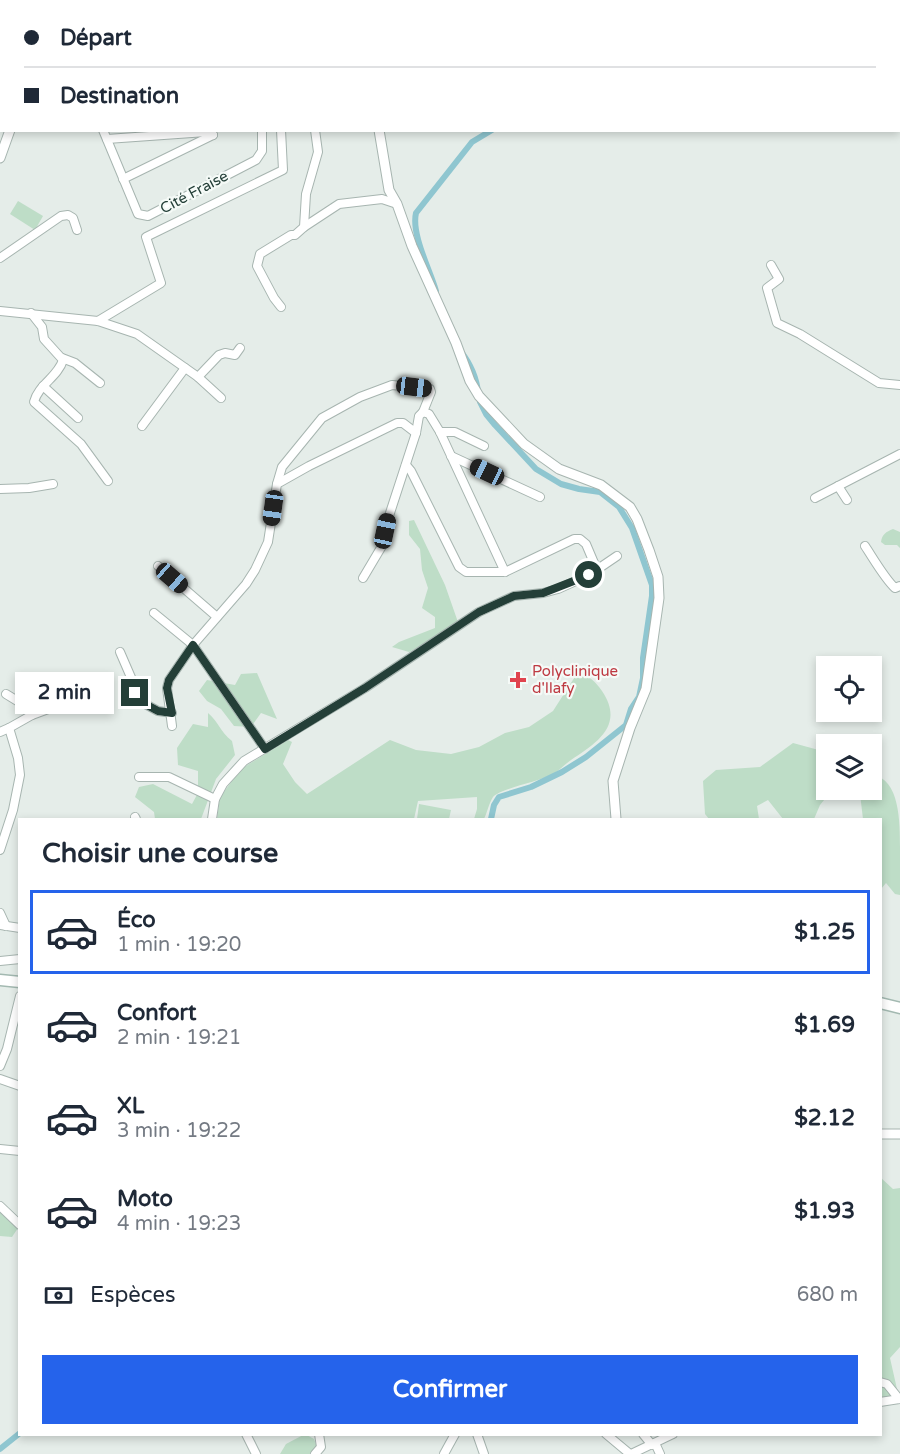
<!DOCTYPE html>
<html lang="fr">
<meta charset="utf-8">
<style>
body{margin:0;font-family:"Varela Round",sans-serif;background:#f2f2f3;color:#1f2937;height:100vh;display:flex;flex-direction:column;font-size:22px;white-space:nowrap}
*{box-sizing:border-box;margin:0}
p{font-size:20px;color:#747a83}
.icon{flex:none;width:33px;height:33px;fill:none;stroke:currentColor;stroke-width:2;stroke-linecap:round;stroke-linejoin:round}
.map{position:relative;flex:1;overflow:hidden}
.side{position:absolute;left:18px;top:818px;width:864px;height:618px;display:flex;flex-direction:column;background:#fff;border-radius:0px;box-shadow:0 3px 9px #0003}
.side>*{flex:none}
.guide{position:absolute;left:0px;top:0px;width:900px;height:132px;box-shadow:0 3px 9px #0003;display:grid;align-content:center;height:132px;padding:0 24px;background:#fff}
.tools{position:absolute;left:816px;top:656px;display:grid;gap:12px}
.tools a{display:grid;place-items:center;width:66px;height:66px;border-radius:0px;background:#fff;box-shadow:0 3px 9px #0003;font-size:30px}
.end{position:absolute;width:27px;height:27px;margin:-14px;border:8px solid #243f38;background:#fff;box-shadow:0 0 0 3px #fff}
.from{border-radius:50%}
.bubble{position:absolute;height:42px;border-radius:0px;background:#fff;box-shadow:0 3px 9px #0003;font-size:20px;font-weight:700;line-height:42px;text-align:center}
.car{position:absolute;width:18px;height:36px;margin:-18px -9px;border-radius:8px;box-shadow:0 0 4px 2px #0007;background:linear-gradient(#222 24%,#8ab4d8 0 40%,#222 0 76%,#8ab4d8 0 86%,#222 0)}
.guide b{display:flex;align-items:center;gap:21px;height:57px;font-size:22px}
.guide b+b{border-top:2px solid #e0e1e3}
.guide i{width:15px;height:15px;background:#1f2937}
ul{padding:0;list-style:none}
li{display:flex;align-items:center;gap:18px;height:84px;margin:0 12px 9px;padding:0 12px;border:3px solid transparent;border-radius:0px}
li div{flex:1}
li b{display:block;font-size:22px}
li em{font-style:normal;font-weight:700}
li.on{border-color:#2563eb}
li>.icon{width:54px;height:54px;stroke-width:1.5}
h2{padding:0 24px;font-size:27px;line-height:72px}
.pay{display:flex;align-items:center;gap:15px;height:66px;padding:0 24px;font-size:22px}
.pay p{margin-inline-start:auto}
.primary-button{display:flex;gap:12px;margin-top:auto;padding:12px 24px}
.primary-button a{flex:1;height:69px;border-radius:0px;background:#2563eb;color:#fff;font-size:24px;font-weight:700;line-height:69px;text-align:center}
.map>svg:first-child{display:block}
.green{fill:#beddc7}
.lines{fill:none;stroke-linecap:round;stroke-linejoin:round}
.canal{stroke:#8fc6d0;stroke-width:6}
.minor-casing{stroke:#a7b5b0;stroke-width:10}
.tertiary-casing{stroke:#a7b5b0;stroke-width:11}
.secondary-casing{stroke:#a3b9b1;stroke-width:13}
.minor{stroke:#fff;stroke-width:8}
.tertiary{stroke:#fff;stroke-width:9}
.secondary{stroke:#fff;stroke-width:10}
.route{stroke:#243f38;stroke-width:8}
.health-dot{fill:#e0444e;stroke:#f5faf7;stroke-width:2}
.labels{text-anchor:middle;stroke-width:4.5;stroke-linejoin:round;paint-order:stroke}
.street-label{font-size:15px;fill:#243f38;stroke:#f5faf7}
.health-label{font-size:15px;fill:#be3a42;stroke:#f5faf7;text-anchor:start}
</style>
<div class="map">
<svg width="900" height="1454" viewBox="0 0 900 1454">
<rect width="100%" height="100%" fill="#e5ede9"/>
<g class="green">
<polygon points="18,201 43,216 35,230 10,214"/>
<polygon points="414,520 445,585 459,625 409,652 392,647 399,642 435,628 435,617 422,608 428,588 422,570 420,549 409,535 409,521"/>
<path d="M 893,529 L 900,532 L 900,548 L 897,545 L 885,545 L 881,542 C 882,534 886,532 893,529 Z"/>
<path d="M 578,672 C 588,675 596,682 602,691 C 625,725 597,743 571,760 C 565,764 560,770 553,774 C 539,782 501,788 493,797 C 489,803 487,813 484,819 L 474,819 L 477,809 L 477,797 L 418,801 L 414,819 L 217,819 L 220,797 L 241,769 L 288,740 L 292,742 L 283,764 L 295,782 L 307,794 L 390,740 L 416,750 L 451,754 L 479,747 L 505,733 L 529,727 L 553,711 Z"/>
<polygon points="257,673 277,719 261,713 251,727 234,726 221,709 207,701 199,691 207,680 235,685 241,674"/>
<path d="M 208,713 C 219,722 220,732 232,741 L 235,755 L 216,779 L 201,819 L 155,819 L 154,812 L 135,797 L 139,787 L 153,784 L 192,804 L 198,793 L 198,771 L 178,765 L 177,748 L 193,724 L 208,727 Z"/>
<polygon points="793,743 826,752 826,789 833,789 820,805 814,819 783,819 768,800 757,806 759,819 709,819 705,814 703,781 716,770 760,767"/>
<path d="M 872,775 C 900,778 900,823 900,847 C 900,863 900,879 900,895 L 895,894 L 886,883 L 881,889 L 880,819 L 863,819 L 860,794 L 872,789 Z"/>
<polygon points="419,804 451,810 449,819 417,819"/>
<polygon points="880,1177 893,1189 900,1188 900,1347 890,1358 899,1398 880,1402"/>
<polygon points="0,1210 18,1228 12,1237 0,1236"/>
<polygon points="305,1434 314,1439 320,1454 280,1454 286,1444"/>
</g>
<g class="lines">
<g class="canal">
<polyline points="646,2 647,0"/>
<path d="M 436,291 C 430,270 411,234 416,213 L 472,142 L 492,130"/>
<path d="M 462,353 C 470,363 477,379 478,393"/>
<polyline points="480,402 486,414 495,425 536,469 561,484 579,489 600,492 619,507 632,528 652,585 652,596 643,658 643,678 639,697 631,709 626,725 586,757 562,772 531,787 499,797 494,805 491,819"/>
<polyline points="0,1449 20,1433"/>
</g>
<defs>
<g id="minor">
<polyline points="273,0 273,2"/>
<polyline points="290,0 291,2"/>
<polyline points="0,92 2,94"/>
<polyline points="103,130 138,214 148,216 256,160 262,151 262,130"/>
<polyline points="107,139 206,132 213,135"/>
<polyline points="123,179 213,135"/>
<polyline points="304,227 339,204 382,199 397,204"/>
<polyline points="0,258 61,216 68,215 73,218 77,230"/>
<polyline points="771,265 779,279 767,288 777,323 800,334 879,383 900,385"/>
<polyline points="281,307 274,298 257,266 260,254 291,235 295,235 304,227 306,194 318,152 315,130"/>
<polyline points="0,311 98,321 137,334 198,377 221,398"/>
<path d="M 31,313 L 42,327 L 44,339 L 63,360 C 58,377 38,385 34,402 L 81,444 L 108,481"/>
<polyline points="98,321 161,283 146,237 283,170 281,130"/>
<polyline points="62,358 75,363 100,383"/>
<polyline points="198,377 219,355 225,353 235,355 240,348"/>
<polyline points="43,386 78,418"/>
<polyline points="142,426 185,368"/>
<polyline points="440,432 455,432 484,446"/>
<polyline points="451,456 540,497"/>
<polyline points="406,465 411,471 459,567 466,572 505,572 574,539 580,539 586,544 597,570"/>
<polyline points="277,484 282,467 322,418 360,397 392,385 430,389 431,392 423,412"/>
<polyline points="838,486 847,500"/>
<polyline points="0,489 29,488 53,484"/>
<polyline points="815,498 900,454"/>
<path d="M 865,546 C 873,558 885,579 895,588 L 900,586"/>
<polyline points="158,566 217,617"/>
<polyline points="363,578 382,546 389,516 416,433 419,416 423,412 429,414 440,432 505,572"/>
<polyline points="154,613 193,645 265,749"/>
<polyline points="120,652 133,682 136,699 158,711 172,713"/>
<polyline points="6,694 19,702 32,715"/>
<polyline points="172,726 167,688 169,680 193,645 246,584 255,570 268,542 277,484 309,466 397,423 403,423 416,433"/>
<polyline points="0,732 9,728"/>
<polyline points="139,777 169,777 215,799"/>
<polyline points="135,817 136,819"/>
<polyline points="212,819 215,799 223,784 244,761 365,688 479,612 514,596 543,593 558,589 589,575 617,556"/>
<polyline points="0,850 13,810 20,775 18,758 9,728 32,715 86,695"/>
<polyline points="0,913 6,926"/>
<polyline points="0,925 20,928"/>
<polyline points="0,961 20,959"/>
<polyline points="0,1066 7,1049 20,996"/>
<polyline points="0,1079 20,1086"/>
<polyline points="0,1149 20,1151"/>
<polyline points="0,1206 20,1225"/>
<polyline points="880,1382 887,1384 899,1399"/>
<polyline points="880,1402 900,1399"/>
<polyline points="246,1434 256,1454"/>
<polyline points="477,1434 484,1454"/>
<polyline points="606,1434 630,1454"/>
<polyline points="643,1434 652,1445"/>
<polyline points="655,1443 660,1454"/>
<polyline points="315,1454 321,1447 319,1434"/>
<polyline points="444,1454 455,1434"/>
<polyline points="631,1454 673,1434"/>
</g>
<g id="tertiary">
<polyline points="38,0 38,2"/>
<polyline points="405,2 406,0"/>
<polyline points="379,130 389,190 397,204 412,246 456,343 470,381 479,396 524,444 559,469 601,485 630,507 637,519 649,550 658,577 659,598 646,689 630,728 613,781 616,819"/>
<polyline points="0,158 10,130"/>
<polyline points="880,1134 900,1134"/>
</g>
<g id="secondary">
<polyline points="0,980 20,982"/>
<polyline points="880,1003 900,1008"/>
</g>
</defs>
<use href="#minor" class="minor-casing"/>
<use href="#tertiary" class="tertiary-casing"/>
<use href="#secondary" class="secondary-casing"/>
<use href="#minor" class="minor"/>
<use href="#tertiary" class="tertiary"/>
<use href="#secondary" class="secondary"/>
</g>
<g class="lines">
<polyline class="route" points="135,693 136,699 158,711 172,713 167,688 169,680 193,645 265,749 365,688 479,612 514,596 543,593 589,575"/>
</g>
<path class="health-dot" d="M515 671h6v6h6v6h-6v6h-6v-6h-6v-6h6z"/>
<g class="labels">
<g class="street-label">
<text transform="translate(194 192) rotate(-28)" y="5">Cité Fraise</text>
</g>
<g class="health-label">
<text x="532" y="676">Polyclinique<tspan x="532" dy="17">d'Ilafy</tspan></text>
</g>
</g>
</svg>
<div class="tools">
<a><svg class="icon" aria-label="locate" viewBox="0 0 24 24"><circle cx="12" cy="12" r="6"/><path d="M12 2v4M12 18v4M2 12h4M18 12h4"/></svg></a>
<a><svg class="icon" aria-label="layers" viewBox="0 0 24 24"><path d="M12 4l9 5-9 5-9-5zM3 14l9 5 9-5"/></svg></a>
</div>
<i class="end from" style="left:589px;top:575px"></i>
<i class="end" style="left:135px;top:693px"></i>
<div class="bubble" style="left:15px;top:672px;width:99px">2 min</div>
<i class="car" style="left:414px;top:387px;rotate:97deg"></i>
<i class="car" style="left:487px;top:472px;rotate:295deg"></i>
<i class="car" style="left:273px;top:508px;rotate:188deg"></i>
<i class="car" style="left:385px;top:531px;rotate:12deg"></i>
<i class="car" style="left:172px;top:578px;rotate:131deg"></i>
<div class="guide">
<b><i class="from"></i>Départ</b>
<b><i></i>Destination</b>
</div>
<section class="side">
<h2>Choisir une course</h2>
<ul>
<li class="on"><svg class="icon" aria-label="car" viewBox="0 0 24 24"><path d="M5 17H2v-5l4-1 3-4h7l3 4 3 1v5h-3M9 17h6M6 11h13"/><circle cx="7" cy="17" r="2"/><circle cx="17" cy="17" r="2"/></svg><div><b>Éco</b><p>1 min · 19:20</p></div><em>$1.25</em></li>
<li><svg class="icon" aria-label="car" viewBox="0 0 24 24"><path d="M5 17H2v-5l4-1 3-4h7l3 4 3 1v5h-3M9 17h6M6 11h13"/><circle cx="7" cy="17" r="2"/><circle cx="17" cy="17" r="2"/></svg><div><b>Confort</b><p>2 min · 19:21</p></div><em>$1.69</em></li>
<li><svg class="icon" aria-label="car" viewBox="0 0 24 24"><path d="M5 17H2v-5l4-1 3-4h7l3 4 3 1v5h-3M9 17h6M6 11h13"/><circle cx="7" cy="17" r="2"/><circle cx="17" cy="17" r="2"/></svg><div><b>XL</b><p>3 min · 19:22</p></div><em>$2.12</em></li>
<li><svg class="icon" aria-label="car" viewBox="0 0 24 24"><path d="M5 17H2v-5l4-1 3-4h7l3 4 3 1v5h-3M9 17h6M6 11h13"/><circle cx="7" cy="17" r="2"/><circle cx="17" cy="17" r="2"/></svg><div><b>Moto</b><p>4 min · 19:23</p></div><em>$1.93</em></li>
</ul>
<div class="pay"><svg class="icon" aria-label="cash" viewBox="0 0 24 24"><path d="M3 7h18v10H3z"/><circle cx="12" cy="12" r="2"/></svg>Espèces<p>680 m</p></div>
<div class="primary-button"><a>Confirmer</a></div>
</section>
</div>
